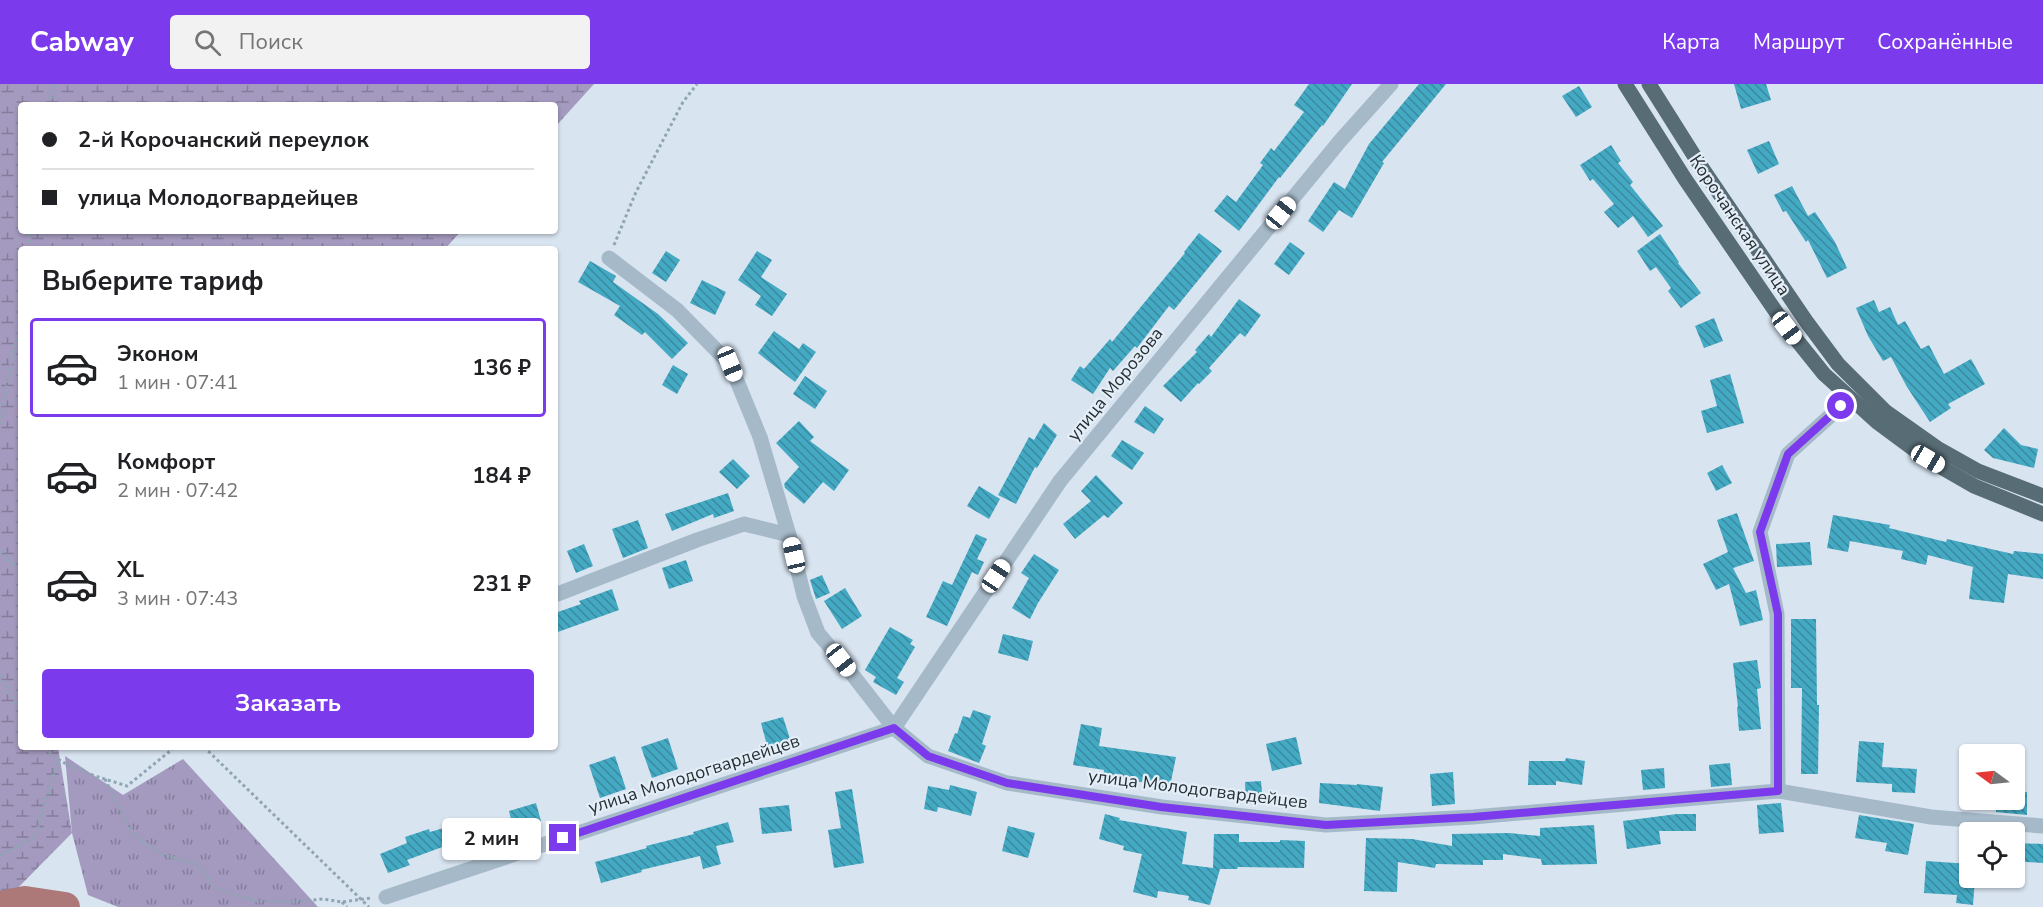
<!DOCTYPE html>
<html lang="ru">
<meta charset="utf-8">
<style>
body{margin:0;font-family:"Nunito Sans",sans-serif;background:#f2f2f2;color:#202124;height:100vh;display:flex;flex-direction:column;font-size:22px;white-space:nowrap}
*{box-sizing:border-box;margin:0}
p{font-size:20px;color:#757577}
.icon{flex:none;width:33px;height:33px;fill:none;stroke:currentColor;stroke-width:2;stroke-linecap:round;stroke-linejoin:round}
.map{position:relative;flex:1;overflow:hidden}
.details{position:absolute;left:18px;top:162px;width:540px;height:504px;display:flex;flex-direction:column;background:#fff;border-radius:6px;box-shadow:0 2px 4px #0004}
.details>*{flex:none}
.guide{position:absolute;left:18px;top:18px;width:540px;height:132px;border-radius:6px;box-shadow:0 2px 4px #0004;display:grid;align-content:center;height:132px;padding:0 24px;background:#fff}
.needle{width:39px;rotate:285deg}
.tools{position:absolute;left:1959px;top:660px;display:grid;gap:12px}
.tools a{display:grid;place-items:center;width:66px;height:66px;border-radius:6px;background:#fff;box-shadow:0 2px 4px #0004;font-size:30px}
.end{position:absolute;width:27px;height:27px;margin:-14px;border:8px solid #7c3aed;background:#fff;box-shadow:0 0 0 3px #fff}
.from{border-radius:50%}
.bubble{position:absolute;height:42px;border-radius:6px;background:#fff;box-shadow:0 2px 4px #0004;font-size:20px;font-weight:700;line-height:42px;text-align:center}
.car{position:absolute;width:18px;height:36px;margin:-18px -9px;border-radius:8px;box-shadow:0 0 4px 2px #0007;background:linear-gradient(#fff 24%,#345 0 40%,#fff 0 76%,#345 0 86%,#fff 0)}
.guide b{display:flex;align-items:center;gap:21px;height:57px;font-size:22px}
.guide b+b{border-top:2px solid #e0e0e0}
.guide i{width:15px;height:15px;background:#202124}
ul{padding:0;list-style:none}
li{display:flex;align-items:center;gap:18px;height:99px;margin:0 12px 9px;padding:0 12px;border:3px solid transparent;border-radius:6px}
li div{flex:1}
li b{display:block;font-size:22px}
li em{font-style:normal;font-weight:700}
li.current{border-color:#7c3aed}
li>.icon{width:54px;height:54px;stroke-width:1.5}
h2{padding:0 24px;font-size:27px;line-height:72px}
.cta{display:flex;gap:12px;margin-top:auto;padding:12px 24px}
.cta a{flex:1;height:69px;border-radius:6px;background:#7c3aed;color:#fff;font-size:24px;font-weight:700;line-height:69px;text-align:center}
header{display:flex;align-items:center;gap:36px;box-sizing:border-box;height:84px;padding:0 30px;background:#7c3aed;color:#fff}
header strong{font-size:28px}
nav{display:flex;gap:33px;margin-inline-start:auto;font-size:21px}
.search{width:420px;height:54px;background:#f2f2f2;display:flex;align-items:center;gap:15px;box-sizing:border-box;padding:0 21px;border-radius:6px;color:#757577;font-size:22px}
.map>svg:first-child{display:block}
.grass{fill:url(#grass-tufts)}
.wetland{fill:url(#wetland-marsh)}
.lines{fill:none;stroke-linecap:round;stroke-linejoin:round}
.river{stroke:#ac7878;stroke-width:30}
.building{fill:url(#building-back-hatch)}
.path{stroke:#8fa5b3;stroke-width:3;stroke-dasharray:3 3;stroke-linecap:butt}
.minor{stroke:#a5b9c8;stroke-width:15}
.major{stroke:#576c75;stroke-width:15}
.route{stroke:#7c3aed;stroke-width:8}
.labels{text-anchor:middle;stroke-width:4.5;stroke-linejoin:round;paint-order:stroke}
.street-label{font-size:18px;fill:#263033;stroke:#e4eef8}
</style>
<header>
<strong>Cabway</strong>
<div class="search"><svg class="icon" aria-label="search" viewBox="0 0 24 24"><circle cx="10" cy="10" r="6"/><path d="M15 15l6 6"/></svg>Поиск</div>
<nav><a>Карта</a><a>Маршрут</a><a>Сохранённые</a></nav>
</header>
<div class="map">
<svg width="2043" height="823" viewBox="0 0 2043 823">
<defs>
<pattern id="grass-tufts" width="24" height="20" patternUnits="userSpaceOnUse" patternTransform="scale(1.5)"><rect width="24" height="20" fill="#a499be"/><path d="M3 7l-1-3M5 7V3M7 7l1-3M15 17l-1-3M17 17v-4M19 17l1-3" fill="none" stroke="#857d9b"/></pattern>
<pattern id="wetland-marsh" width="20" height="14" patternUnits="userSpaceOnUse" patternTransform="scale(1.5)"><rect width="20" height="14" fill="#a499be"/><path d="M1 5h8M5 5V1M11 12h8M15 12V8" fill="none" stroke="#857d9b"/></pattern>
<pattern id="building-back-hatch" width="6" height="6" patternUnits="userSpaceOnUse" patternTransform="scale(1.5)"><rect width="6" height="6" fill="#44a9c3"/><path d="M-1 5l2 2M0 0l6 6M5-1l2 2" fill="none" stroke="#398a9f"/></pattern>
</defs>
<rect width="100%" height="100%" fill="#d8e4f0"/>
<polygon class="grass" points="65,672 123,711 183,675 318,823 118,823 88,811 72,749"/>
<polygon class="wetland" points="0,0 594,0 555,43 555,21 21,21 21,147 461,147 445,165 21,165 21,663 58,663 72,749 0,822"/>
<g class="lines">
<polyline class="river" points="0,822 25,817 65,823"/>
</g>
<g class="building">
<polygon points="1309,0 1352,0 1323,42 1322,41 1280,94 1279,93 1239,147 1214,127 1227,111 1236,118 1263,81 1260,79 1271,64 1274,67 1304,28 1294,21"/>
<polygon points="1419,0 1446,0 1382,78 1384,79 1352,134 1339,126 1323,148 1308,137 1334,98 1345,105 1369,60"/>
<polygon points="1734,0 1766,0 1771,16 1741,25"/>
<polygon points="1579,2 1592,23 1576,33 1562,12"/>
<polygon points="1769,57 1779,80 1758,90 1747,66"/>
<polygon points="1611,61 1621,77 1618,79 1633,98 1630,101 1663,142 1648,153 1633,132 1618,144 1604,128 1614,120 1593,95 1590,97 1580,81"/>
<polygon points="1792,102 1808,132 1815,128 1835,158 1847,184 1827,194 1808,156 1806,158 1786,127 1783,128 1774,111"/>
<polygon points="1199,149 1222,167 1174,226 1169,222 1137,264 1135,262 1113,287 1110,284 1093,310 1071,296 1080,282 1084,285 1110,255 1112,258 1185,169 1184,168"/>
<polygon points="1660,150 1679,178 1678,179 1701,209 1681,224 1668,207 1671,204 1656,183 1650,187 1637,167"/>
<polygon points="1290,158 1305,169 1289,191 1274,180"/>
<polygon points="666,167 680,176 666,198 652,189"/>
<polygon points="757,167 772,176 761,193 787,210 772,232 755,221 761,212 738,196"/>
<polygon points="590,177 616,192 613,198 658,230 688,259 672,275 645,248 642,251 614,231 620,222 578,198"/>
<polygon points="702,196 726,208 715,231 690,219"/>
<polygon points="1239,215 1261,231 1245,253 1240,249 1209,284 1212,287 1199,300 1198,299 1181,318 1163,302 1197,268 1195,266 1209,250 1211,253"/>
<polygon points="1874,216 1879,228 1890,223 1898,241 1905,237 1921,265 1929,261 1944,290 1971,275 1985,300 1948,320 1951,324 1930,338 1907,303 1891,273 1883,277 1868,252 1856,224"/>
<polygon points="1714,234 1723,257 1704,264 1695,242"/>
<polygon points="774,247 799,265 803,259 816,268 795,298 758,269"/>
<polygon points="673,281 688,290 677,310 662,301"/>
<polygon points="1730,290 1744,339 1707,349 1701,327 1717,322 1710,296"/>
<polygon points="805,292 827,307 815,325 793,310"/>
<polygon points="1145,322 1164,335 1154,350 1134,338"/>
<polygon points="799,337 814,353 810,357 849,386 834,407 823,398 804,420 785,404 784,400 799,383 776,359"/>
<polygon points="1044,339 1057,351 1037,384 1035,383 1016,420 998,411 1029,353 1034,356"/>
<polygon points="2004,344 2021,361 2038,365 2034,384 1993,374 1984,366"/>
<polygon points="1122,356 1144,369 1132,386 1111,372"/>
<polygon points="733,375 750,392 737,405 719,388"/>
<polygon points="1722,381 1732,399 1716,407 1707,389"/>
<polygon points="1096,391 1123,419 1108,434 1104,431 1075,455 1063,440 1091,417 1081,407"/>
<polygon points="979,402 1000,415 989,435 967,422"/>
<polygon points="728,409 734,427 714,434 713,430 672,447 665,430"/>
<polygon points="1737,429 1754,477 1733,484 1746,509 1756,506 1763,536 1740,542 1729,500 1716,506 1703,480 1728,468 1717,436"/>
<polygon points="1833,431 1890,441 1889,444 1946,458 1947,455 2013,470 2014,467 2043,470 2043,495 2008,490 2004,519 1969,515 1973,483 1928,471 1926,481 1901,475 1903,467 1850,457 1848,468 1827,464"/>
<polygon points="638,436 648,464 623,474 612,445"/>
<polygon points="976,450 987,455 977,475 984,478 978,491 972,488 947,542 926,533 943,497 952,501"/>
<polygon points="1810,458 1812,481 1777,483 1776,460"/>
<polygon points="584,460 593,482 576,489 567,467"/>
<polygon points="1034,470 1059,486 1038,519 1030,535 1012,524 1029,494 1021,489"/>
<polygon points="686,476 693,497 669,505 662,484"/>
<polygon points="822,491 830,509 816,515 810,496"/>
<polygon points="845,504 862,532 842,545 824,517"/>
<polygon points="612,505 619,526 555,549 555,529 581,520 579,517"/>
<polygon points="1791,535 1816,535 1817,621 1819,621 1818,690 1801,690 1802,604 1791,604"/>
<polygon points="890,543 913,556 910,560 915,563 897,594 904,598 896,611 873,598 876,593 865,586"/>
<polygon points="1003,550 1033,557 1028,577 998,569"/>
<polygon points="1757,576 1761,604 1757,605 1761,645 1739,647 1737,623 1738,623 1733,579"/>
<polygon points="973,626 991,632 982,660 986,662 979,679 948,667 955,649 957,650 963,632 970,634"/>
<polygon points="783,633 791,658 768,665 761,639"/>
<polygon points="1081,640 1102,644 1099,662 1176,673 1169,707 1149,703 1150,699 1103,694 1104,686 1073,681"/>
<polygon points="1296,653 1302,680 1272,687 1266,660"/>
<polygon points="668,654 678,685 652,694 641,663"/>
<polygon points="1859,657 1884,659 1882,683 1917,685 1915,709 1892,708 1892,700 1856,698"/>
<polygon points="615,672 626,705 600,714 589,681"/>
<polygon points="1566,674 1585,677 1582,701 1556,697 1556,701 1528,701 1529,677 1565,677"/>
<polygon points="1730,679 1732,701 1711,703 1709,681"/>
<polygon points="1664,684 1665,704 1643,706 1641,686"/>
<polygon points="1453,688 1455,720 1432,722 1430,690"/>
<polygon points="1261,697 1263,719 1246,720 1245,698"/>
<polygon points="1320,699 1357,701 1357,700 1383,703 1380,727 1319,719"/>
<polygon points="950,701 977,708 971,732 938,723 937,728 924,725 928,702 949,706"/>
<polygon points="852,705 864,779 834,784 828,746 841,744 835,708"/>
<polygon points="2014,707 2027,708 2027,731 1996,728 1996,716 2014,716"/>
<polygon points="536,719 541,737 513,744 509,727"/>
<polygon points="1781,719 1784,748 1759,750 1757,721"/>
<polygon points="789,721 792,747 762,750 759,724"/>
<polygon points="1105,730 1120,734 1119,736 1187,748 1182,780 1213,784 1214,750 1239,750 1239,758 1280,758 1280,756 1305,757 1304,784 1238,783 1237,785 1217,785 1220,785 1210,821 1188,816 1189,812 1158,807 1157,814 1133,808 1142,770 1123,766 1124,762 1099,755"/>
<polygon points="1677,730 1696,730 1696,747 1659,747 1661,760 1627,765 1623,737"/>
<polygon points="1859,731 1914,740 1908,771 1885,767 1887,759 1855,754"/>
<polygon points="478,734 483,753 457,761 456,758 407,776 410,781 388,789 380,770 407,759 405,753 429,745 430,748"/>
<polygon points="728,738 734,758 716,762 721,780 703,785 700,772 641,786 642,788 601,799 595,778 647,764 646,762 694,750 693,748"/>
<polygon points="1594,741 1597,780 1542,781 1541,775 1503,770 1503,776 1483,776 1483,781 1436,780 1435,784 1398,778 1397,808 1364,807 1366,754 1412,755 1452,762 1452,750 1509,749 1540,752 1540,744"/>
<polygon points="1008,742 1035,749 1028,774 1002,767"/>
<polygon points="2014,759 2043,760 2043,779 2014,777"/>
<polygon points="1926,777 1970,780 1970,794 1975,794 1973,821 1956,819 1957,811 1924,809"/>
</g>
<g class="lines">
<g class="path">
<polyline points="50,21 54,0"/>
<polyline points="614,161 636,108 683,18 697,0"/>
<polyline points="30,165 30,147"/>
<polyline points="0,340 12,271 21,244"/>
<polyline points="0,467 21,487"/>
<polyline points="0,591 21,629"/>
<path d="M 45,663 C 60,684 103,694 127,702 L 175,663"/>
<polyline points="204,663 369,823"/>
<polyline points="105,695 131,748 161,770 198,781 215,804 256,817 292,818 323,815 342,818 371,814"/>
<polyline points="0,772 36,751 51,698 59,675"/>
<polyline points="342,818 347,823"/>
</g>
<g class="minor">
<polyline points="609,174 677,226 730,280 760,353 789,451 804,512 818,549 841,576 894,644 1060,397 1340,57 1391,0"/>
<polyline points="555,511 697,456 744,440 789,451"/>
<polyline points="1778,707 1777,530 1760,448 1788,370 1850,314"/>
<polyline points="386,813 894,644 928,672 1007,699 1162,723 1326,741 1473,733 1778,707 1931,733 2043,742"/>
</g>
<g class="major">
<polyline points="1625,0 1685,95 1787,244 1824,290 1877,338 1927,375 1974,402 2043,430"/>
<polyline points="1649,0 1700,81 1806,237 1838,280 1886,328 1937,364 1978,387 2043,412"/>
</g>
</g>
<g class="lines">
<polyline class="route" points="563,754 894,644 928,672 1007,699 1161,723 1326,741 1473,733 1778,707 1778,530 1760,448 1788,370 1841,322"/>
</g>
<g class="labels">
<g class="street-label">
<text transform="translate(1740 141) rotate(56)" y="6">Корочанская улица</text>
<text transform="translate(1115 300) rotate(-51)" y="6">улица Морозова</text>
<text transform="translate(694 690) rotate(-18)" y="6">улица Молодогвардейцев</text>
<text transform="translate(1198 705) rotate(7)" y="6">улица Молодогвардейцев</text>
</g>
</g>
</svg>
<div class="tools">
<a><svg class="needle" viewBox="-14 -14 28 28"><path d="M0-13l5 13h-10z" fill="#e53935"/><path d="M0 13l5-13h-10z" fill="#757577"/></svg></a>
<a><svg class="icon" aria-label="locate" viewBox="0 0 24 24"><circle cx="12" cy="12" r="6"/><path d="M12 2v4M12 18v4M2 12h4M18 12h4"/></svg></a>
</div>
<i class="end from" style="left:1841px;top:322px"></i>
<i class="end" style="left:563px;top:754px"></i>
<div class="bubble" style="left:442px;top:734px;width:99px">2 мин</div>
<i class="car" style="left:1281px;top:129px;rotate:39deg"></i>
<i class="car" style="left:1787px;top:244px;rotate:143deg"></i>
<i class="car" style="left:730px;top:280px;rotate:158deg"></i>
<i class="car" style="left:1928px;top:375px;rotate:120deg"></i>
<i class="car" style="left:794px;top:471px;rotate:347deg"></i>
<i class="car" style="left:996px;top:492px;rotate:34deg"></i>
<i class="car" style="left:841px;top:576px;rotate:142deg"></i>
<div class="guide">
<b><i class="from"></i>2-й Корочанский переулок</b>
<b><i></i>улица Молодогвардейцев</b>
</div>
<section class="details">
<h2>Выберите тариф</h2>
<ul>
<li class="current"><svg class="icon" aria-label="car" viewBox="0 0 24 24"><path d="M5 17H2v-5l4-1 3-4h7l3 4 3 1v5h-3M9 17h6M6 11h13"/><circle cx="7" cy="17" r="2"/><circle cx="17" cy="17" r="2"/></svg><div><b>Эконом</b><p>1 мин · 07:41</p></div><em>136 ₽</em></li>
<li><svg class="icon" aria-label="car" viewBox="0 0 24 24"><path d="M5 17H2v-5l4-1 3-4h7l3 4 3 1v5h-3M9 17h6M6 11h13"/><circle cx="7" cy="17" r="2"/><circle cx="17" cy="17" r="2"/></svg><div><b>Комфорт</b><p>2 мин · 07:42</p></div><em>184 ₽</em></li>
<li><svg class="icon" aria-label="car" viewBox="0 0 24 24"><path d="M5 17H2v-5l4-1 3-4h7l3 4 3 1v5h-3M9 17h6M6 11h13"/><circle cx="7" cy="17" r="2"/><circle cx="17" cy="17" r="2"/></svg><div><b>XL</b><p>3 мин · 07:43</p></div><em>231 ₽</em></li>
</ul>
<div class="cta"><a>Заказать</a></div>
</section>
</div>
